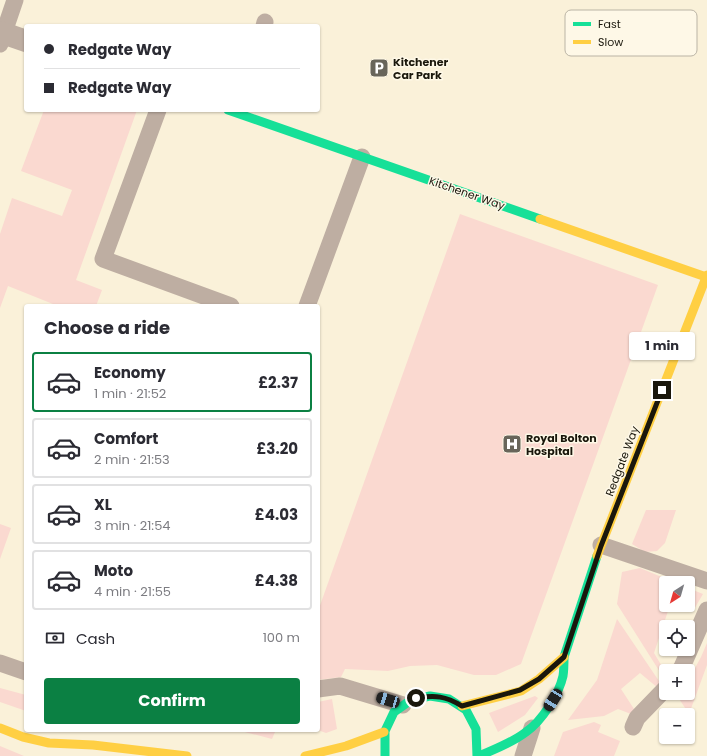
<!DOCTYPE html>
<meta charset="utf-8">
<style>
body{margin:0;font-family:Poppins,sans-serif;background:#f7f7f7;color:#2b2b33;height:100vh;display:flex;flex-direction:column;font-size:15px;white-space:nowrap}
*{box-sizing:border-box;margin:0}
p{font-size:13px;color:#7c7c81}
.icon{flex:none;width:22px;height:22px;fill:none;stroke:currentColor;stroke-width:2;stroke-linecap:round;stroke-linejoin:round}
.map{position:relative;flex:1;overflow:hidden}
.details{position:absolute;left:24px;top:304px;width:296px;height:428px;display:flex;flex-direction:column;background:#fff;border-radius:4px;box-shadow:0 1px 3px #0004}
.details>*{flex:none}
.top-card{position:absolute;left:24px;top:24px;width:296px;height:88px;border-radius:4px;box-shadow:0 1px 3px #0004;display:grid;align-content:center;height:88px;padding:0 20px;background:#fff}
.needle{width:26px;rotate:217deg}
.buttons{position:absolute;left:659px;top:576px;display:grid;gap:8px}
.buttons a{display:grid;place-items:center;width:36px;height:36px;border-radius:4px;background:#fff;box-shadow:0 1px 3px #0004;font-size:20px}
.end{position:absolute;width:18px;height:18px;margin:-9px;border:5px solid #1a170c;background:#fff;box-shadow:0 0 0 2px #fff}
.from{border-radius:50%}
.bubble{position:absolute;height:28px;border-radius:4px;background:#fff;box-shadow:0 1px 3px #0004;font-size:13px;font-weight:700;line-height:28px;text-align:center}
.car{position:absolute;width:12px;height:24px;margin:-12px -6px;border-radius:5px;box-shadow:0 0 3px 1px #0007;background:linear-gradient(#222 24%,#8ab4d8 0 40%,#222 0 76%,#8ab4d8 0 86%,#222 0)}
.top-card b{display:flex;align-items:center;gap:14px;height:38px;font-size:15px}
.top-card b+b{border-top:1px solid #e1e1e2}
.top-card i{width:10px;height:10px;background:#2b2b33}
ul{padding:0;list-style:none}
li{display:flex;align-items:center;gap:12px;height:60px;margin:0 8px 6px;padding:0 12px;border:2px solid #e1e1e2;border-radius:4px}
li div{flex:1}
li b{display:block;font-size:15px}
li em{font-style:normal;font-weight:700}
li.on{border-color:#0b8043}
li>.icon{width:36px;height:36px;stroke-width:1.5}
h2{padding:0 20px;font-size:18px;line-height:48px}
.pay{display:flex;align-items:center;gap:10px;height:44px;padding:0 20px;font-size:15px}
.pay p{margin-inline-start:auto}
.primary-button{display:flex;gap:8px;margin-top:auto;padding:8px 20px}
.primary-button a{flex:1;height:46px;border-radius:4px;background:#0b8043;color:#fff;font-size:16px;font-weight:700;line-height:46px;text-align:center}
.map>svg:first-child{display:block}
.built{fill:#faf1d9;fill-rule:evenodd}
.green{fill:#fad9d0}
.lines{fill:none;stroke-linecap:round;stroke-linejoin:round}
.lane{stroke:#beaea2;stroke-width:17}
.street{stroke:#beaea2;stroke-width:22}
.fast{stroke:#16e098;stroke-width:9}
.slow{stroke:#ffcf43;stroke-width:9}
.route{stroke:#1a170c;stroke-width:5}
.labels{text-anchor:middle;stroke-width:3;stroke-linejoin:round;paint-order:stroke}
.poi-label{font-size:11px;font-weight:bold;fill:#1a170c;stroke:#fef8e7;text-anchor:start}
.street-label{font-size:11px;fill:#1a170c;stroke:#fef8e7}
.key{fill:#fef8e7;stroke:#bab4a5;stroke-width:1}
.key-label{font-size:11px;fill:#1a170c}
</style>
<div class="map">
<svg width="707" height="756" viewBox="0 0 707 756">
<rect width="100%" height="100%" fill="#f9f5ec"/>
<path class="built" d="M 0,0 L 707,0 L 707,756 L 0,756 ZM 26,26 L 318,26 L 318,110 L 26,110 ZM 26,306 L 318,306 L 318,730 L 26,730 ZM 666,583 L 688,583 L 688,605 L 666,605 ZM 666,627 L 688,627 L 688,649 L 666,649 ZM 666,671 L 688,671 L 688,693 L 666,693 ZM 666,715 L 688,715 L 688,737 L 666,737 Z"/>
<g class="green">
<polygon points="44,110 137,110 76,280 102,290 96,306 58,306 8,286 0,308 0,234 12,198 62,216 72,190 21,171"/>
<polygon points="460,214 658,285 521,664 496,675 474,675 437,665 410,666 388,671 345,669 341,677 318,680 318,611"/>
<polygon points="646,510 676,510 665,543 657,551 645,552 632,544"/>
<polygon points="0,524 11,528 0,559"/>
<polygon points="640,568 676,583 666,583 666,605 670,605 654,653 666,673 665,680 617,604 622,572"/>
<polygon points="688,588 703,594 693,611 676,605 688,605"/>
<polygon points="617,619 661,684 658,688 640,673 621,689 634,709 631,714 618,709 604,716 568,720 597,680"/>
<polygon points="707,643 707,665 689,714 676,694 688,693 688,681 701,657"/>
<polygon points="0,688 26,695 26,711 0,702"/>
<polygon points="535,696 538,698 525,715 498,732 489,713"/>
<polygon points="332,699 337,729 326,733 318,730 318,702"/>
<polygon points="594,722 601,725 598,732 620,741 614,756 554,756 563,732"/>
<polygon points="237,730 271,730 275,732 272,739"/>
<polygon points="0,746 24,756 0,756"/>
</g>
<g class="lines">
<g class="lane">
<polyline points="264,26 265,22"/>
<polyline points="0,44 15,0"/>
<polyline points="158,110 103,259 231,306"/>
<polyline points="307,306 362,157"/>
<polyline points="601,545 707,581"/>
<polyline points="0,663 26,672"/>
<polyline points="679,671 682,667 707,610"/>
<polyline points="318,689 340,686 403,705"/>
<polyline points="633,727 637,718 666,688"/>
<polyline points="523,756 532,728"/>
</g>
<polyline class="street" points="0,32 26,41"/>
<g class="fast">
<polyline points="228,110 540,219"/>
<polyline points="385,756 385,731 394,712 411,700 430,696 449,699 466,710 476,729 477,756"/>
<path d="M 479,756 C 495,749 512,743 526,732 C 542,721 559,694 563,676 C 564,670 564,663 564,657 L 597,556"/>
</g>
<g class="slow">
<polyline points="540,219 706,277"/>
<polyline points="597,556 707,275"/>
<polyline points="462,706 521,691 539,679 564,657"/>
<polyline points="0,728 23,737 49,743 93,745 187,756"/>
<polyline points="305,756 346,746 384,732"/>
</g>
</g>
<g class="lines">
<path class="route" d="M 416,698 C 436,695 445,696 462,706 L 520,690 L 539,679 L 564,657 L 601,546 L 662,390"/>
</g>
<defs>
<symbol id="parking-square" viewBox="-11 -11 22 22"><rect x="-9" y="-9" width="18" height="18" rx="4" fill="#68655a" stroke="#fef8e7"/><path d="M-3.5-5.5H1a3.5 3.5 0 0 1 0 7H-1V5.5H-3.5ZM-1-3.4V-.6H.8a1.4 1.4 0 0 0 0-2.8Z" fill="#fff"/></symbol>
<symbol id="hospital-square" viewBox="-11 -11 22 22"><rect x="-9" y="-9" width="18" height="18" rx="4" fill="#68655a" stroke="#fef8e7"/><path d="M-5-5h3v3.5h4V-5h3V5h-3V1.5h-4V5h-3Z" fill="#fff"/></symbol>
</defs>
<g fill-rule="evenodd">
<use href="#parking-square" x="368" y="57" width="22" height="22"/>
<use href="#hospital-square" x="501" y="433" width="22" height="22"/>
</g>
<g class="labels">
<g class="poi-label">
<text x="393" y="66">Kitchener<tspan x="393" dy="13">Car Park</tspan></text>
<text x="526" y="442">Royal Bolton<tspan x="526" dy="13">Hospital</tspan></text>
</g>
<g class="street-label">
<text transform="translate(467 193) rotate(19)" y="4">Kitchener Way</text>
<text transform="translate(622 461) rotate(-69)" y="4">Redgate Way</text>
</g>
</g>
<rect x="565" y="10" width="132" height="46" rx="6" class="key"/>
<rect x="573" y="22" width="18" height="4" fill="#16e098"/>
<rect x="573" y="40" width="18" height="4" fill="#ffcf43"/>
<g class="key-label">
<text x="598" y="28">Fast</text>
<text x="598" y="46">Slow</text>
</g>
</svg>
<div class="buttons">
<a><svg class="needle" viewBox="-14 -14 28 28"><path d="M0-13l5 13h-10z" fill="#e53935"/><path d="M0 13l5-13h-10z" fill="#7c7c81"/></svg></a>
<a><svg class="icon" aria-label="locate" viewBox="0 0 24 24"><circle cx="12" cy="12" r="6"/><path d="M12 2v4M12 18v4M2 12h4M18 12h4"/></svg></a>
<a>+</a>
<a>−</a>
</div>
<i class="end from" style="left:416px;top:698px"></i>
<i class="end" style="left:662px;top:390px"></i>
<div class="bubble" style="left:629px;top:332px;width:66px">1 min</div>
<i class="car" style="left:388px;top:700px;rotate:287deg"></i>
<i class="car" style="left:553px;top:700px;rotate:212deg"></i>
<div class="top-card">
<b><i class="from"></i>Redgate Way</b>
<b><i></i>Redgate Way</b>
</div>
<section class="details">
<h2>Choose a ride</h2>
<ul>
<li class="on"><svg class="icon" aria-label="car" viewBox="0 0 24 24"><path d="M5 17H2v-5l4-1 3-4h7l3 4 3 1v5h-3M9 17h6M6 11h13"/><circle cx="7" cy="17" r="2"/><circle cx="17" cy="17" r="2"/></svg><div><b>Economy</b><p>1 min · 21:52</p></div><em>£2.37</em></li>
<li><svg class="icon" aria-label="car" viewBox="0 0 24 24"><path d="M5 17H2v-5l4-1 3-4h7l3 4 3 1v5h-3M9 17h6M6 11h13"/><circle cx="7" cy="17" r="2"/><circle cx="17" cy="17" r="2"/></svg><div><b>Comfort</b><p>2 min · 21:53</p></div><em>£3.20</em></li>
<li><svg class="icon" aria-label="car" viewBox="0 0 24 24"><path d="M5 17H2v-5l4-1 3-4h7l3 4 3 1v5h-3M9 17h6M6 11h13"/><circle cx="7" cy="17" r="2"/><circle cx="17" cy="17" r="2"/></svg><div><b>XL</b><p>3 min · 21:54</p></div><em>£4.03</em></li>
<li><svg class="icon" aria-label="car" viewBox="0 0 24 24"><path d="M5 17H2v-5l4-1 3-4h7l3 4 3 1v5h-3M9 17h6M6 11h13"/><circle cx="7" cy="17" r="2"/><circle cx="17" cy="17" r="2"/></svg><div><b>Moto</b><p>4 min · 21:55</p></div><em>£4.38</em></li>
</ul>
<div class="pay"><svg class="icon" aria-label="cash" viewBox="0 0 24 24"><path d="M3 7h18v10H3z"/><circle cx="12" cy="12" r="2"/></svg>Cash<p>100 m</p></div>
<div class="primary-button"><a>Confirm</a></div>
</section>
</div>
